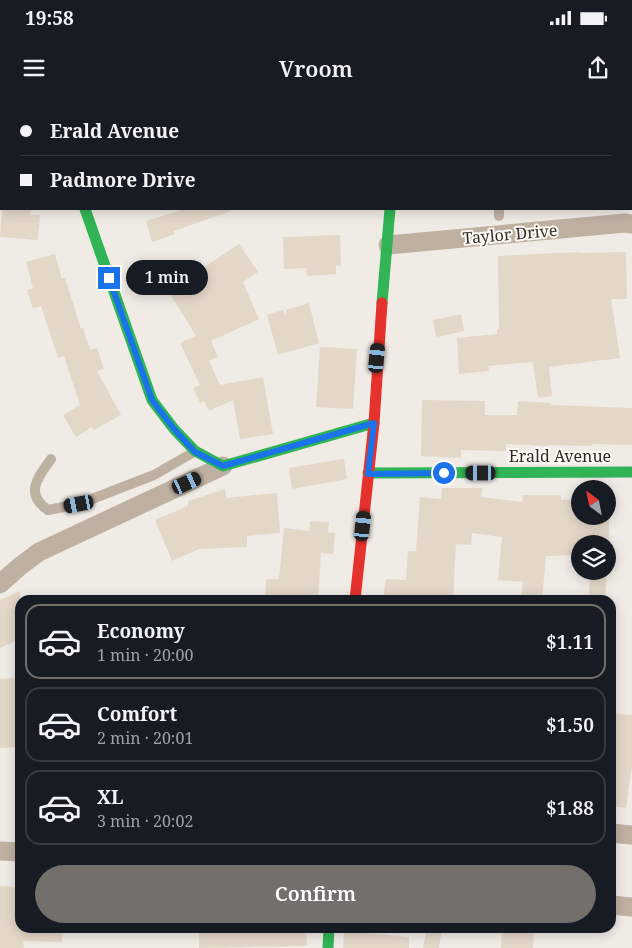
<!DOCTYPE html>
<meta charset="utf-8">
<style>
body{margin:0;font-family:"Noto Serif",serif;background:#242831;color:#f1f3f6;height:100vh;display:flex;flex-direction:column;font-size:19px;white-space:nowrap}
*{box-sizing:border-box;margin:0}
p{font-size:16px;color:#9ea1a6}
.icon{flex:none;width:28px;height:28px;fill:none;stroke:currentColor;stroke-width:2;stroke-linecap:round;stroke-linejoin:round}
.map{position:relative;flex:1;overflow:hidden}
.sheet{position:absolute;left:15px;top:495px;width:601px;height:338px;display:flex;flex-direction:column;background:#171b24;border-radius:15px;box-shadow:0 2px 12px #0003}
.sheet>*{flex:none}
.guide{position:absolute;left:0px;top:0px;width:632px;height:110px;box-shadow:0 2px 12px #0003;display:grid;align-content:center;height:110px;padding:0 20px;background:#171b24}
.needle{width:32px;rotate:328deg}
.controls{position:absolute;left:571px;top:380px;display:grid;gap:10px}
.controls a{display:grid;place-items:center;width:45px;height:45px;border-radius:50%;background:#171b24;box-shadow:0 2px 12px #0003;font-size:25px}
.end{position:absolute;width:22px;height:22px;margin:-11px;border:6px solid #1a73e8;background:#fff;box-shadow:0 0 0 2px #fff}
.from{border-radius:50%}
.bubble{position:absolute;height:35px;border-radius:18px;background:#171b24;box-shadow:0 2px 12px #0003;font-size:16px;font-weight:600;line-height:35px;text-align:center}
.car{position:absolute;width:15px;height:30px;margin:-15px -8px;border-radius:6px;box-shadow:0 0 4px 1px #0007;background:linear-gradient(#222 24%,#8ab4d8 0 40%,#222 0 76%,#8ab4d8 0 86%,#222 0)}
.guide b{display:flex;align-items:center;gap:18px;height:48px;font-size:19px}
.guide b+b{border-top:1px solid #363941}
.guide i{width:12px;height:12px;background:#f1f3f6}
ul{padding:9px 0 0;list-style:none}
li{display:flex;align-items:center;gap:15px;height:75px;margin:0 10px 8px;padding:0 10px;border:2px solid #363941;border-radius:15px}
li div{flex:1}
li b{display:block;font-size:19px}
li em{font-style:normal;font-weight:600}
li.on{border-color:#736f6a}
li>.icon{width:45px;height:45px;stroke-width:1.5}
.primary-button{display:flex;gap:10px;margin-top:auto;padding:10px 20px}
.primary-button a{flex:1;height:58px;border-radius:30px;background:#736f6a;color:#fff;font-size:20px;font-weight:600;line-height:58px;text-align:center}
.status{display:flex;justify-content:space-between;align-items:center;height:35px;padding:0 25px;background:#171b24;direction:ltr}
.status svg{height:14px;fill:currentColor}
header{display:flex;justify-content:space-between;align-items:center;height:65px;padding:0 20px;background:#171b24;font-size:22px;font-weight:600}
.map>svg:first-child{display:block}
.building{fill:#e3d7c8}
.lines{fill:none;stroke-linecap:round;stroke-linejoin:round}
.lane{stroke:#bfb1a2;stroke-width:10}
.street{stroke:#bfb1a2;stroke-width:19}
.fast{stroke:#30b455;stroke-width:11}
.jam{stroke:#e5322d;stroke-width:11}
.route{stroke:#1a73e8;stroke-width:6}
.labels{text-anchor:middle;stroke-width:4;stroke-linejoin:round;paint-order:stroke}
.street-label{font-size:16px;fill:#2f2c28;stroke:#fef9f3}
</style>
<div class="status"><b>19:58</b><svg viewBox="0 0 49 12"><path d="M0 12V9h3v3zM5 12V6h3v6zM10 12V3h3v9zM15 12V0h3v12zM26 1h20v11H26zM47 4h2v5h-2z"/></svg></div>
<header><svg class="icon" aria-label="menu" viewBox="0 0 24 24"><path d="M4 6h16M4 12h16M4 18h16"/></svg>Vroom<svg class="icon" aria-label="share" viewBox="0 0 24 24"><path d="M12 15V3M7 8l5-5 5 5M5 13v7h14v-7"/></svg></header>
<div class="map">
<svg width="632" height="848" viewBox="0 0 632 848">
<rect width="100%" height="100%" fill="#f0ebe5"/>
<g class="building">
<polygon points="2,109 31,109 30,115 40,115 38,140 0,137"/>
<polygon points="185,109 230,109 231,111 174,131 175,134 152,142 146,121"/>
<polygon points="340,135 341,166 336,166 336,174 307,176 306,168 284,169 283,137"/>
<polygon points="239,144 258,172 243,182 259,219 211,241 218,257 209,261 220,285 263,277 273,334 240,339 233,300 209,311 204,301 200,303 193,288 200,285 180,243 196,236 166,187 202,166 203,168"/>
<polygon points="579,152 579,153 626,152 627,199 611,199 620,258 549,267 552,296 538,298 533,262 488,266 489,271 459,274 457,238 497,234 497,229 499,229 498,156"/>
<polygon points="55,154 62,179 65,178 81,229 83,228 90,250 97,248 104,269 97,271 121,315 94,330 92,327 76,337 63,315 80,305 64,256 58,258 41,206 33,208 27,190 33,188 26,162"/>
<polygon points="309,203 319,243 278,255 267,215 283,210 286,215 286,210"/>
<polygon points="461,214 464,231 436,237 433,220"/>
<polygon points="320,247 357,249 353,309 316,307"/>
<polygon points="422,300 485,301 485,315 517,315 518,301 551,303 551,305 632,308 632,345 592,344 592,346 548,345 548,346 506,344 506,351 461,350 461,358 421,356"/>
<polygon points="344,359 347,379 292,389 289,368"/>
<polygon points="442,388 482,388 481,397 522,402 523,395 561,395 561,400 580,399 580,416 608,416 609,399 609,454 608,469 608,444 580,444 580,455 546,456 542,500 521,500 523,482 498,480 502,437 472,433 471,445 456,444 453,500 383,500 386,479 406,480 408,451 416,451 420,397 441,399"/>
<polygon points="225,389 226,398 277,393 280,433 247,436 247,447 199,449 172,461 155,420 188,406 188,401"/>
<polygon points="310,421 329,422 328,432 335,433 333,454 321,453 318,500 265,500 266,479 279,479 284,428 309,431"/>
<polygon points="591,471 607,471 605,500 588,500"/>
<polygon points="20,491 20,539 0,548 0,500"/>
<polygon points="15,578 19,647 0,648 0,579"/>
<polygon points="611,613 632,615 632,666 626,708 611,706"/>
<polygon points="0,786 20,787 20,828 62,828 62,842 23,841 24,848 0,848"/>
<polygon points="199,828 261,828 261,830 306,829 307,846 199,848"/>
<polygon points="427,828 442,828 439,848 423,848"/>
<polygon points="344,831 409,837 409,848 343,848"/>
<polygon points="502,832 534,833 533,848 501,848"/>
</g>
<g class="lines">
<g class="lane">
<polyline points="631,30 632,30"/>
<polyline points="499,109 499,116"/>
<path d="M 51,359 C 38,377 24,394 48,410 L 79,404 L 154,375 L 194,352"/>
</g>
<g class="street">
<polyline points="45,0 46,1"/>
<polyline points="388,145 625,123 632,124"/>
<polyline points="0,484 19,467 39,452 223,366"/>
<polyline points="611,733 632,735"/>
<polyline points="0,751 20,752"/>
<polyline points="611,805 632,807"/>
</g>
<g class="fast">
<polyline points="396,0 396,1"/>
<polyline points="85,109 152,300 174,329 195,351 223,366 374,323"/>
<polyline points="382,203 390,109"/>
<polyline points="368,373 632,372"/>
<polyline points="328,848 329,828"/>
</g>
<polyline class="jam" points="355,500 374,323 382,203"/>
</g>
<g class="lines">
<polyline class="route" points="109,178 152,300 174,329 195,352 223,366 374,323 368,374 444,373"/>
</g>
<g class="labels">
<g class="street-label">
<text transform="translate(510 134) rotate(-5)" y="6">Taylor Drive</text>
<text x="560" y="362">Erald Avenue</text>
</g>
</g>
</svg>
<div class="controls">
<a><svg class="needle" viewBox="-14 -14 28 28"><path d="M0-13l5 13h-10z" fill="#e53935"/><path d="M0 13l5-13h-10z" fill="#9ea1a6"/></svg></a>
<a><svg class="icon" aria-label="layers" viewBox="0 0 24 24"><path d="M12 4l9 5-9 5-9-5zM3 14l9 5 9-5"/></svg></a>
</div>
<i class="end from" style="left:444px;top:373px"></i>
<i class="end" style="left:109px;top:178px"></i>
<div class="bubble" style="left:126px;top:160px;width:82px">1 min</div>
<i class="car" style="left:377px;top:258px;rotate:6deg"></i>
<i class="car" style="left:481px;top:373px;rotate:270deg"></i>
<i class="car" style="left:187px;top:383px;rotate:65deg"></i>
<i class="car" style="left:79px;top:404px;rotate:259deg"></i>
<i class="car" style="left:363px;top:426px;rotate:6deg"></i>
<div class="guide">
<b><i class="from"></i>Erald Avenue</b>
<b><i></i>Padmore Drive</b>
</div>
<section class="sheet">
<ul>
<li class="on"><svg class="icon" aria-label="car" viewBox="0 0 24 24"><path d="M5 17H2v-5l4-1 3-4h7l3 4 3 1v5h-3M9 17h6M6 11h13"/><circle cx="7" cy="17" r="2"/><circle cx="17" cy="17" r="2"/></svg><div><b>Economy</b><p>1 min · 20:00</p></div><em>$1.11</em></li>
<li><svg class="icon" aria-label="car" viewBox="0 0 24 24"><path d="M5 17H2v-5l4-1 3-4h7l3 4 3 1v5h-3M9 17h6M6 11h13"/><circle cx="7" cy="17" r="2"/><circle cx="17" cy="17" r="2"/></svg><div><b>Comfort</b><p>2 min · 20:01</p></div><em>$1.50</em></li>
<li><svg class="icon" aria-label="car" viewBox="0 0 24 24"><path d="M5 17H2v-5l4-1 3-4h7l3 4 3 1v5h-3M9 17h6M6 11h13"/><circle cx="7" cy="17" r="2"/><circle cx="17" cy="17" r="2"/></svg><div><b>XL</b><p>3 min · 20:02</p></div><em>$1.88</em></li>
</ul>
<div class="primary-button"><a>Confirm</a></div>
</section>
</div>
